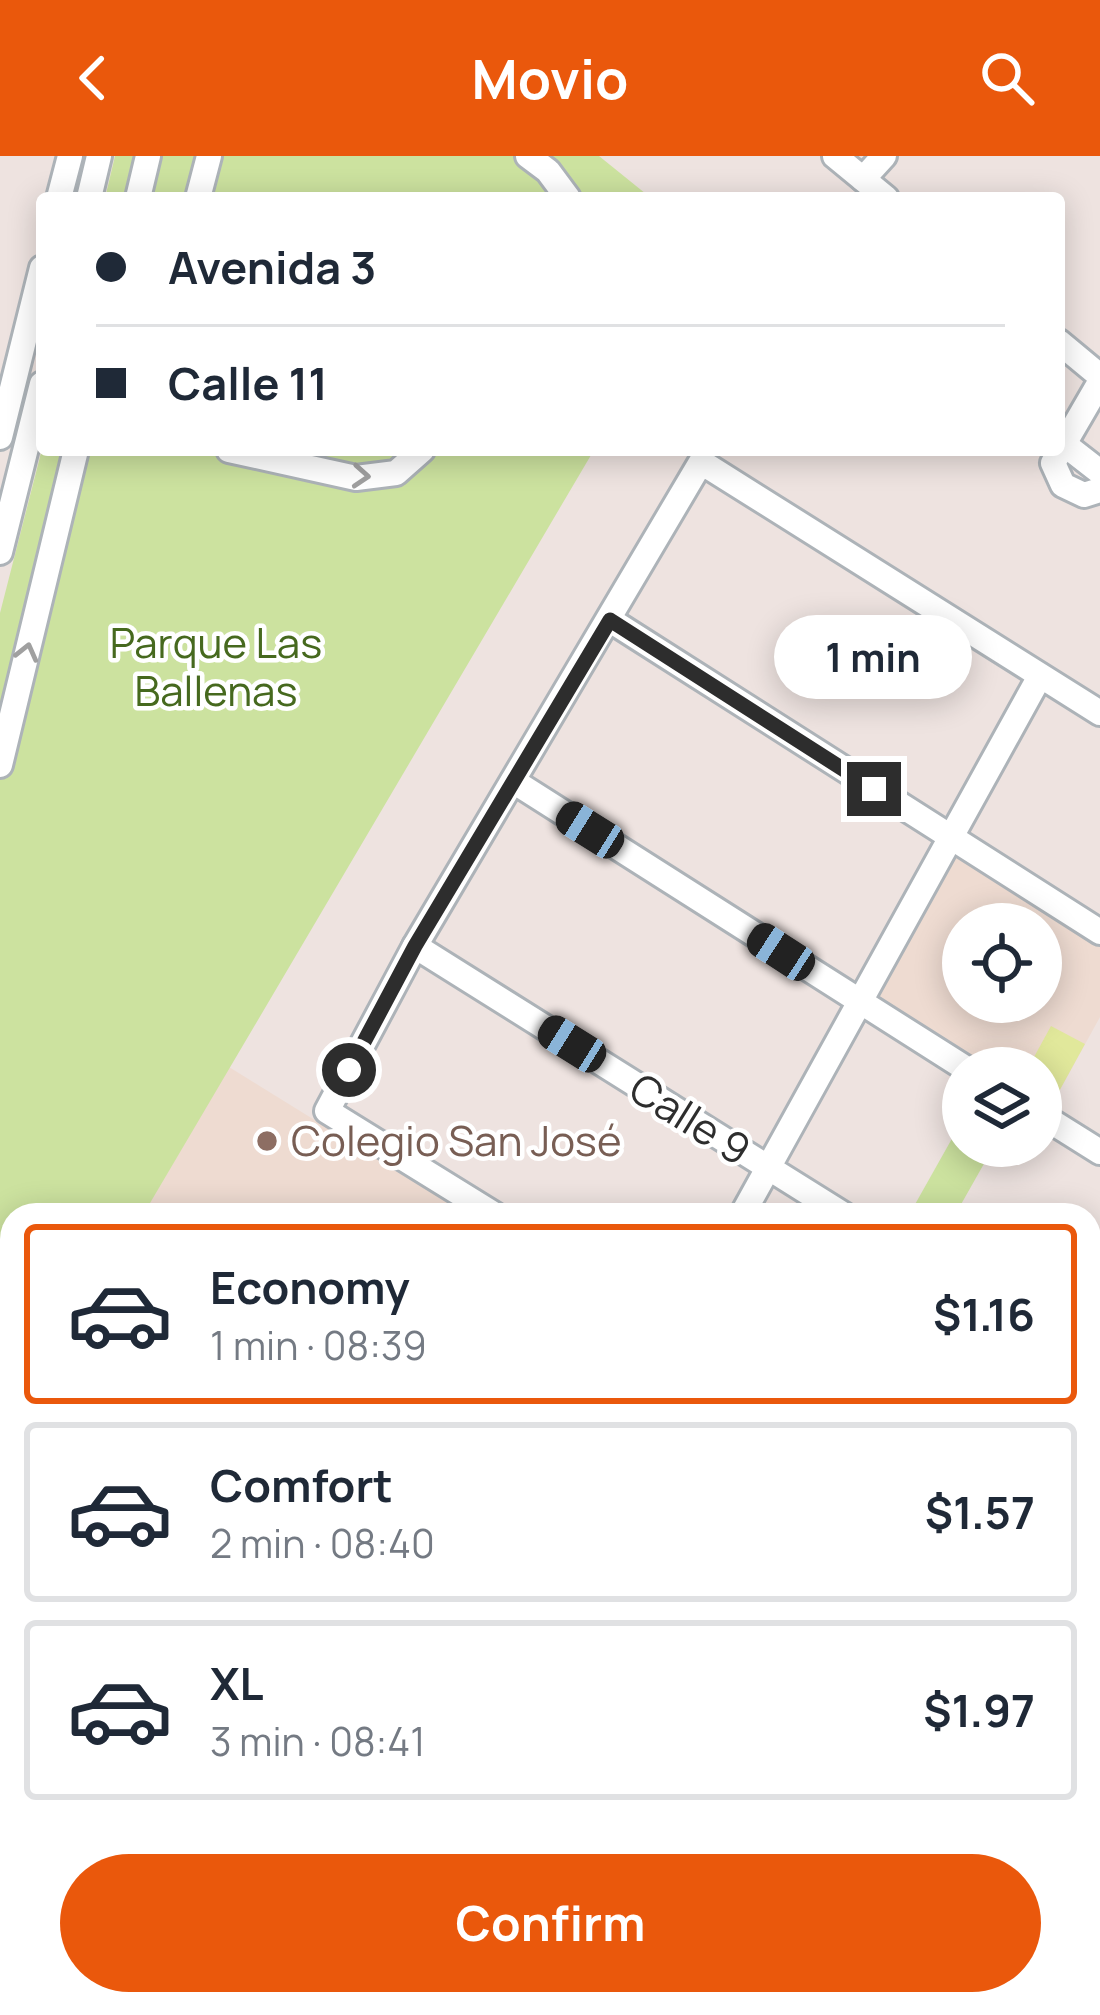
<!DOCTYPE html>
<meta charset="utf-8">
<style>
body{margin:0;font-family:Manrope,sans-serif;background:#f2f2f3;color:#1f2937;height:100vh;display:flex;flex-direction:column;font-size:45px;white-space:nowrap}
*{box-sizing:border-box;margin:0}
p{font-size:39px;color:#747a83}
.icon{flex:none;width:66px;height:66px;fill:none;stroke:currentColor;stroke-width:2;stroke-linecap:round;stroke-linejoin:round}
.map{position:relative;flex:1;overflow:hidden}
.panel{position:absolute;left:0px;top:1047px;width:1101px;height:813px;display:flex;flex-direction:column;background:#fff;border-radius:36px 36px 0 0;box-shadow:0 6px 30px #0003}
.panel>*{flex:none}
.top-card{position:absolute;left:36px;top:36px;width:1029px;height:264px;border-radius:12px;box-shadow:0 6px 30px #0003;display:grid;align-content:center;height:264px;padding:0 60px;background:#fff}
.fabs{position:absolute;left:942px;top:747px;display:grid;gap:24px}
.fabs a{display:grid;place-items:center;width:120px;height:120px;border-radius:50%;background:#fff;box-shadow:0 6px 30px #0003;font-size:60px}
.end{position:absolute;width:54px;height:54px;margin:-27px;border:15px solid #2d2d2d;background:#fff;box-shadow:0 0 0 6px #fff}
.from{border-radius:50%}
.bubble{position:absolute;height:84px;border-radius:42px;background:#fff;box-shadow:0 6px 30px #0003;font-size:39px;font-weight:700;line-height:84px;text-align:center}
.car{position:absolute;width:36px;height:72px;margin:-36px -18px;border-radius:15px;box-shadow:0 0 9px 3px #0007;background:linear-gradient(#222 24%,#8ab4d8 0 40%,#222 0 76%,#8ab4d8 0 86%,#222 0)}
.top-card b{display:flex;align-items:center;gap:42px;height:114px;font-size:45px}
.top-card b+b{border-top:3px solid #e0e1e3}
.top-card i{width:30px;height:30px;background:#1f2937}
ul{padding:21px 0 0;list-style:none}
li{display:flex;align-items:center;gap:36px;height:180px;margin:0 24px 18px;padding:0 36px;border:6px solid #e0e1e3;border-radius:12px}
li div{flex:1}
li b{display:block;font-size:45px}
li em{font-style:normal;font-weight:700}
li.current{border-color:#ea580c}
li>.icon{width:108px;height:108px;stroke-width:1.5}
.button{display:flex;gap:24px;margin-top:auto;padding:24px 60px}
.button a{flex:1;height:138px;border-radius:72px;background:#ea580c;color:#fff;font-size:48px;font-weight:700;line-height:138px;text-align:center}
header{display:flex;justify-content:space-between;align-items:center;height:156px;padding:0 60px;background:#ea580c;color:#fff;font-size:54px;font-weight:700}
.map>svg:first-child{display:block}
.education{fill:#eedbd1;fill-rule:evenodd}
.green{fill:#cce29f}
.pitch{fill:#e1e89b}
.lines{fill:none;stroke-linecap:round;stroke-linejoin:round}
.minor-casing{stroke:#adb3b8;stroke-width:30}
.major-casing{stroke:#c4c4c4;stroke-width:36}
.minor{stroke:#fff;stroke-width:24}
.major{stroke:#eca166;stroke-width:30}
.oneway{stroke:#a0a0a0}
.route{stroke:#2d2d2d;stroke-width:15}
.education-dot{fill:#8d6e63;stroke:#fff;stroke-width:4.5}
.labels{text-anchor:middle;stroke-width:9;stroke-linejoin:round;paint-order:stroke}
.park-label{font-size:42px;fill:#46691e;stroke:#fff}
.street-label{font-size:42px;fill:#2d2d2d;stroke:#fff}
.education-label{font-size:42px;fill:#785e54;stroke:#fff;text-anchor:start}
</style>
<header><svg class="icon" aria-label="back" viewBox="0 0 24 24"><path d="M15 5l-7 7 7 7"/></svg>Movio<svg class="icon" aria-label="search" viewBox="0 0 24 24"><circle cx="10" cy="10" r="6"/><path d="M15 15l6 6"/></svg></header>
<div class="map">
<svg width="1100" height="1859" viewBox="0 0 1100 1859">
<rect width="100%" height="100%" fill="#eee3e0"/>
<g class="education">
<path d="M 960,697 L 1100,785 L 1100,861 L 1051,950 L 1041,944 L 1041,912 L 990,912 L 878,842 L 877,833 L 952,699 ZM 963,768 L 1041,768 L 1041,846 L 963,846 Z"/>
<polygon points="229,911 468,1059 143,1059"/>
</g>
<g class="green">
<polygon points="115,0 599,0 651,42 105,42"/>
<polygon points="42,293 594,294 143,1059 12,1059 12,1282 0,1301 0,457"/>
<polygon points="963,963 963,990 994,990 955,1059 909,1059"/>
</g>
<polygon class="pitch" points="1051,870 1085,888 1051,950 1041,944 1041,912 1028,912"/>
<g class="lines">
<defs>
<g id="minor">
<polyline points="528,0 548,15 568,42"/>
<polyline points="835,0 886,42"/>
<polyline points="863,23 884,0"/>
<polyline points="59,42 70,0"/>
<polyline points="89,42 99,0"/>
<polyline points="138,42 148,0"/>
<polyline points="198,42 209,0"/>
<polyline points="1059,186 1100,220"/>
<polyline points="1100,226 1053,307 1063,329 1084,339 1100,334"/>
<polyline points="0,281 42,112"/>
<polyline points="1064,288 1100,316"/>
<polyline points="229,294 356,322 396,317 422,294"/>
<polyline points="0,396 42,228"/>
<polyline points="610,464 1100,776"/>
<polyline points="0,609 76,294"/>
<polyline points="513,625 965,912"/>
<polyline points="415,790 844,1059"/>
<polyline points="1041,959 1100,996"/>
<polyline points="495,1059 327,955 415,790 701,306 1100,557"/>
<polyline points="742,1059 1040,520"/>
<polyline points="1089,1213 1100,1219"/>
<polyline points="1089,1283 1100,1260"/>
<polyline points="0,1494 12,1469"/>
<polyline points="1089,1723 1100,1705"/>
<polyline points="0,1760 12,1766"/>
<polyline points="1089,1808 1100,1814"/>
<polyline points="178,1848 201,1859"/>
<polyline points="689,1848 705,1859"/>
<polyline points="791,1848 796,1859"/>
<polyline points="316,1859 321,1848"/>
<polyline points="504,1859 510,1848"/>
<polyline points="726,1859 732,1848"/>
<polyline points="897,1859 902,1848"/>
<polyline points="1016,1859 1022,1848"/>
</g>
<g id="major">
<polyline points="1089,1575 1100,1552"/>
<polyline points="1089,1659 1100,1638"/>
<polyline points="928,1859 934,1848"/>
<polyline points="988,1859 994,1848"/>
</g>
</defs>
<use href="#minor" class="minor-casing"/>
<use href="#major" class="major-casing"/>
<use href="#minor" class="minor"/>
<use href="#major" class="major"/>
</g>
<defs><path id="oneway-chevron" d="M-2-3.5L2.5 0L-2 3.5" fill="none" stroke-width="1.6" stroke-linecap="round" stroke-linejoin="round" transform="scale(3)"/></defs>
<g class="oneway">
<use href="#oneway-chevron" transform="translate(361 320) rotate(4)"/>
<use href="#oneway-chevron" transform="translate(27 496) rotate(-76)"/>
</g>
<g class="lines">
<polyline class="route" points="349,914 415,790 610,464 874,633"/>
</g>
<circle class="education-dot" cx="267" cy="985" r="12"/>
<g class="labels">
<g class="park-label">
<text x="216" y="502">Parque Las<tspan x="216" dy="48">Ballenas</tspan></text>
</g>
<g class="street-label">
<text transform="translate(690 963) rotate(32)" y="15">Calle 9</text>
</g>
<g class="education-label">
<text x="291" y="1000">Colegio San José</text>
</g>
</g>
</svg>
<div class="fabs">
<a><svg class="icon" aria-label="locate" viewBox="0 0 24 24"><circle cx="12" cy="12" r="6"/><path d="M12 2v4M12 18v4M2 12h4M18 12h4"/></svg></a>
<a><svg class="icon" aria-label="layers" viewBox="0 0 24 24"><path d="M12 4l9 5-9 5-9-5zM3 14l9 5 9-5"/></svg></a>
</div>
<i class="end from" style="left:349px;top:914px"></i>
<i class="end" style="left:874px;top:633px"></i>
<div class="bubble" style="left:774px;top:459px;width:198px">1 min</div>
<i class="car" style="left:590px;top:674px;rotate:302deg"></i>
<i class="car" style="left:781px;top:796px;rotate:303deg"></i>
<i class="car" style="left:572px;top:888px;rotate:302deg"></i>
<div class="top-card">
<b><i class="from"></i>Avenida 3</b>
<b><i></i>Calle 11</b>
</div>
<section class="panel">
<ul>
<li class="current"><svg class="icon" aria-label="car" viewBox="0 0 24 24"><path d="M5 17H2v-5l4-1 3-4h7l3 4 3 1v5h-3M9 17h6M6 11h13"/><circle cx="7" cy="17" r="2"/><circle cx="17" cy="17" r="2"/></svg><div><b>Economy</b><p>1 min · 08:39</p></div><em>$1.16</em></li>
<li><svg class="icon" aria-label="car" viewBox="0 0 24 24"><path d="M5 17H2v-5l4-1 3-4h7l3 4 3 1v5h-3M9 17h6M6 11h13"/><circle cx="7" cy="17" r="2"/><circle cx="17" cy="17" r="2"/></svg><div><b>Comfort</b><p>2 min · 08:40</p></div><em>$1.57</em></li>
<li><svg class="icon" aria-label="car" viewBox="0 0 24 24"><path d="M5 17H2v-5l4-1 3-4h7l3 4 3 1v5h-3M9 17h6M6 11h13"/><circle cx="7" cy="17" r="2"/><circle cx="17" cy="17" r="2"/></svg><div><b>XL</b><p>3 min · 08:41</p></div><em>$1.97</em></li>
</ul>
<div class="button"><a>Confirm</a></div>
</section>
</div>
